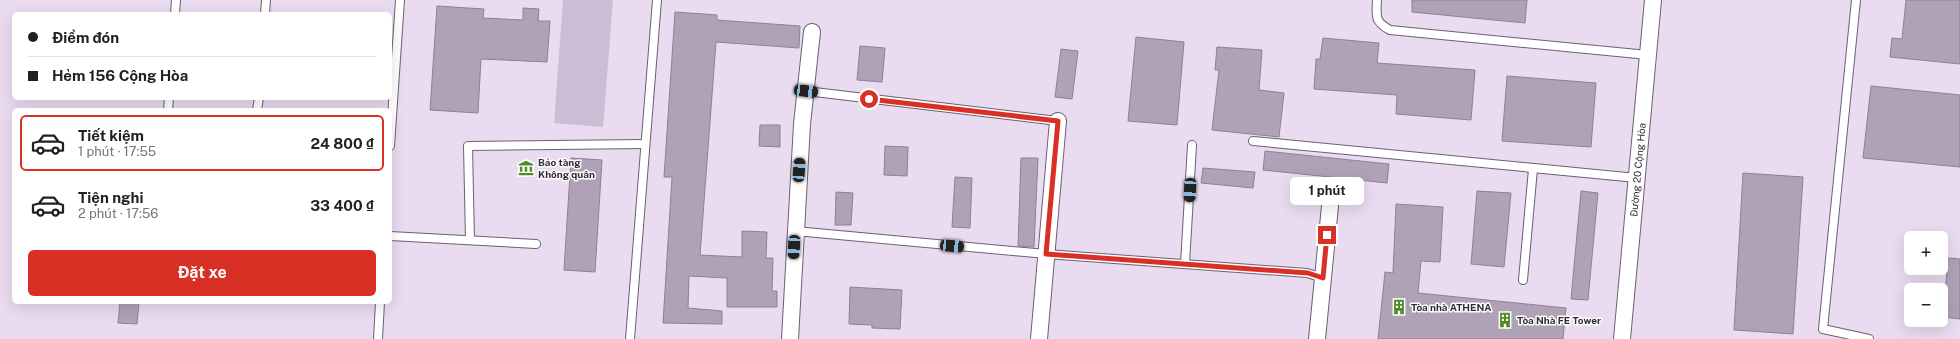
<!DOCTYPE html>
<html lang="vi">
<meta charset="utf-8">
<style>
body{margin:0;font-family:"Public Sans",sans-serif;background:#f6f6f6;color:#202124;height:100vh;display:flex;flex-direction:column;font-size:15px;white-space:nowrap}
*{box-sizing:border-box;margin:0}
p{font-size:13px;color:#757577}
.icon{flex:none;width:22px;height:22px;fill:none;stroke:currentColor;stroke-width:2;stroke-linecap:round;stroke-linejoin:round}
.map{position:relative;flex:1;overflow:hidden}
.details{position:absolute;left:12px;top:108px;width:380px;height:196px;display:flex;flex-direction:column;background:#fff;border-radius:6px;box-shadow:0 4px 16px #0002}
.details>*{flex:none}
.guide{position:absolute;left:12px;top:12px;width:380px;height:88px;border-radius:6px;box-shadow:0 4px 16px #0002;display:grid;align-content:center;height:88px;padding:0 16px;background:#fff}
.buttons{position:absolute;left:1904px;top:231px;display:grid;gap:8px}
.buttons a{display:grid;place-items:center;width:44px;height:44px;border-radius:6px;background:#fff;box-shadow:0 4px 16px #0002;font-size:20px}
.end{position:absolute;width:18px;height:18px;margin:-9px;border:5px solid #d93025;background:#fff;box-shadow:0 0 0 2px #fff}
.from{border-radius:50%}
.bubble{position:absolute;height:28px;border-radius:6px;background:#fff;box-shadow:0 4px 16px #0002;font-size:13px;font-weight:700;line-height:28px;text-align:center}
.car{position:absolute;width:12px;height:24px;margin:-12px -6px;border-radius:5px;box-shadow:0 0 3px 1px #0007;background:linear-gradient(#222 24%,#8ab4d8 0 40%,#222 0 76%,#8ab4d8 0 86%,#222 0)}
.guide b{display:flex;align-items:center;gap:14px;height:38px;font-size:15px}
.guide b+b{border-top:1px solid #e0e0e0}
.guide i{width:10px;height:10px;background:#202124}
ul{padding:7px 0 0;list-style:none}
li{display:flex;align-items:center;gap:12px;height:56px;margin:0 8px 6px;padding:0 8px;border:2px solid transparent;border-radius:6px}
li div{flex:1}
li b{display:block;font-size:15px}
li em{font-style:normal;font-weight:700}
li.active{border-color:#d93025}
li>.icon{width:36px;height:36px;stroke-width:1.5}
.action{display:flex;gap:8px;margin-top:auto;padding:8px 16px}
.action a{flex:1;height:46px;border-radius:6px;background:#d93025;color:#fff;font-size:16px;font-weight:700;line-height:46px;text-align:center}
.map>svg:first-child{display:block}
.green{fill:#ccbdd4}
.building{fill:#afa2b6;stroke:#8e8194}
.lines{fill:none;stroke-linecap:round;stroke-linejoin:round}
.lane-casing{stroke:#6c6072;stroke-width:10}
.street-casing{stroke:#6c6072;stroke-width:18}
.lane{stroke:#fff;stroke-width:8}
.street{stroke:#fff;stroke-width:16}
.route{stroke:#d93025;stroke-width:5}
.labels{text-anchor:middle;stroke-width:3;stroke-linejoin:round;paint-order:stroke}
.poi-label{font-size:10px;font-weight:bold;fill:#302b33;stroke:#fff;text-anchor:start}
.street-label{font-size:10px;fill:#302b33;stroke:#fff}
</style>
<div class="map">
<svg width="1960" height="339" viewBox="0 0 1960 339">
<rect width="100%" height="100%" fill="#e9dbf0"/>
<polygon class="green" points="563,0 613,0 603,127 554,123"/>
<g class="building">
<polygon points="1412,0 1527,0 1525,23 1412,12"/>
<polygon points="1906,0 1960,0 1960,64 1890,57 1892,38 1902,39"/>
<polygon points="437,6 484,9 483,18 523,20 523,8 539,9 538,21 550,21 547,62 481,59 478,113 430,110"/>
<polygon points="675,12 717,15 717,20 800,26 799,48 716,42 700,255 742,257 742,231 767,232 766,258 773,258 772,291 777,291 777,307 727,307 727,278 689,276 688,308 722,311 722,324 663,323 672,177 664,177"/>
<polygon points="1136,37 1184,42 1177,125 1128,121"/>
<polygon points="1323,38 1379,43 1377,63 1475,70 1471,120 1396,114 1397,95 1314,89 1316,59 1320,59"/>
<polygon points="860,46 885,48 882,82 857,80"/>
<polygon points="1217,47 1262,50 1259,90 1284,93 1279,137 1212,130 1219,70 1215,70"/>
<polygon points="1061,49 1078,51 1072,99 1055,97"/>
<polygon points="1507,76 1596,83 1591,147 1502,141"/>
<polygon points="1871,86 1960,95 1960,167 1863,158"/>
<polygon points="760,125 780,125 780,147 759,146"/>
<polygon points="885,146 908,147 907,176 884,175"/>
<polygon points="1265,151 1389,164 1387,183 1263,170"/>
<polygon points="571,158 602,160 595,272 564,270"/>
<polygon points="1021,158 1038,158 1034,247 1018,246"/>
<polygon points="1203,168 1255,172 1253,188 1201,183"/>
<polygon points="1743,173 1803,177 1793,334 1734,330"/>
<polygon points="955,177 972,178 970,228 952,227"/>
<polygon points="1477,191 1511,193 1504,267 1471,264"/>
<polygon points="1581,191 1598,193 1588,300 1571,299"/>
<polygon points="836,192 853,193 851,225 835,225"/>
<polygon points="1396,204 1443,207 1440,262 1421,261 1418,293 1566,308 1563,339 1378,339 1385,272 1393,273"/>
<polygon points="1948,258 1960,259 1960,319 1943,317"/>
<polygon points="850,287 902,290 900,329 872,328 872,325 849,324"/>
<polygon points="120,302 139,302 137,324 118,323"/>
</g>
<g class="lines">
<defs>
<g id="lane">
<path d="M 1377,0 C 1376,17 1375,22 1390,30 L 1648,55"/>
<polyline points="1856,0 1823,329 1869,339"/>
<polyline points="175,14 176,0"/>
<polyline points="265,14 266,0"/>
<polyline points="806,91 1058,121"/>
<polyline points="168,110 169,98"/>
<polyline points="257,110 259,98"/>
<polyline points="1253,141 1637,178"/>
<polyline points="390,146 400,0"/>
<polyline points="795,231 1046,254 1307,273 1323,278"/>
<polyline points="390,236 536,244"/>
<polyline points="470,240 468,146 645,144"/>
<polyline points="1185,264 1192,145"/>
<polyline points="1523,280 1533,169"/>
<polyline points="378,339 380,302"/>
<polyline points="630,339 657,0"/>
</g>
<g id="street">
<polyline points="790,339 802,124 812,32"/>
<polyline points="1039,339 1058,121"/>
<polyline points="1317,339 1330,206"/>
<path id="s1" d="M 1622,339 L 1653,0"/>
</g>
</defs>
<use href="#lane" class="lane-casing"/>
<use href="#street" class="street-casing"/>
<use href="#lane" class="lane"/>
<use href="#street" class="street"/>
</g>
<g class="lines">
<polyline class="route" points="869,99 1058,121 1046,254 1308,273 1323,278 1327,235"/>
</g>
<defs>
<symbol id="museum-bare" viewBox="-9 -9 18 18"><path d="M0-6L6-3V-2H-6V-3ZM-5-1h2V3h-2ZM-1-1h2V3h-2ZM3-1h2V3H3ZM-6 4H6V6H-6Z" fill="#528a26" stroke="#fff" stroke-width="2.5" paint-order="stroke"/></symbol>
<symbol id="building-bare" viewBox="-9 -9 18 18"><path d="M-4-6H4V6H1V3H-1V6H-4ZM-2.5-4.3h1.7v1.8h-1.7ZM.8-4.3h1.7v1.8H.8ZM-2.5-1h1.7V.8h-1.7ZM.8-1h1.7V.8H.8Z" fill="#528a26" stroke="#fff" stroke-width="2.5" paint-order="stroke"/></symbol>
</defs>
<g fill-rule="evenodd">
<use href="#museum-bare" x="515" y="157" width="22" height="22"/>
<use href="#building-bare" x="1388" y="296" width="22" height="22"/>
<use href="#building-bare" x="1494" y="309" width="22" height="22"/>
</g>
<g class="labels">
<g class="poi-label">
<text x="538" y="166">Bảo tàng<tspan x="538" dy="12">Không quân</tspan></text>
<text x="1411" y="311">Tòa nhà ATHENA</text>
<text x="1517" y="324">Tòa Nhà FE Tower</text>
</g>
<g class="street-label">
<text dy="4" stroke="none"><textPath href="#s1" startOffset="170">Đường 20 Cộng Hòa</textPath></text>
</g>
</g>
</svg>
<div class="buttons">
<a>+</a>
<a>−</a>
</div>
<i class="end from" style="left:869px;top:99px"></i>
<i class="end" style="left:1327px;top:235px"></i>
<div class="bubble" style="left:1290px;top:177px;width:74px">1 phút</div>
<i class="car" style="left:806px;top:91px;rotate:97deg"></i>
<i class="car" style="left:799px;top:170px;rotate:4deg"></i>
<i class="car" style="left:1190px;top:190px;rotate:183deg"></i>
<i class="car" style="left:952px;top:246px;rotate:95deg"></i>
<i class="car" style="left:794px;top:247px;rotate:183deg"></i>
<div class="guide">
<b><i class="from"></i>Điểm đón</b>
<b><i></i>Hẻm 156 Cộng Hòa</b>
</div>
<section class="details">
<ul>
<li class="active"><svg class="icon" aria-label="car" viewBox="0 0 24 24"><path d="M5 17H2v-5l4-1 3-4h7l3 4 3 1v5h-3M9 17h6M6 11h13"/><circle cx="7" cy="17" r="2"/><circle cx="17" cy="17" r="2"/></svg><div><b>Tiết kiệm</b><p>1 phút · 17:55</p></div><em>24 800 ₫</em></li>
<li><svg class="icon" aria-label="car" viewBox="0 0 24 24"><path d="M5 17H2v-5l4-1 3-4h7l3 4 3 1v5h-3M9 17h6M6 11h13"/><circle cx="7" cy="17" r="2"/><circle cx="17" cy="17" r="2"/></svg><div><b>Tiện nghi</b><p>2 phút · 17:56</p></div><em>33 400 ₫</em></li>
</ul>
<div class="action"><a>Đặt xe</a></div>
</section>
</div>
